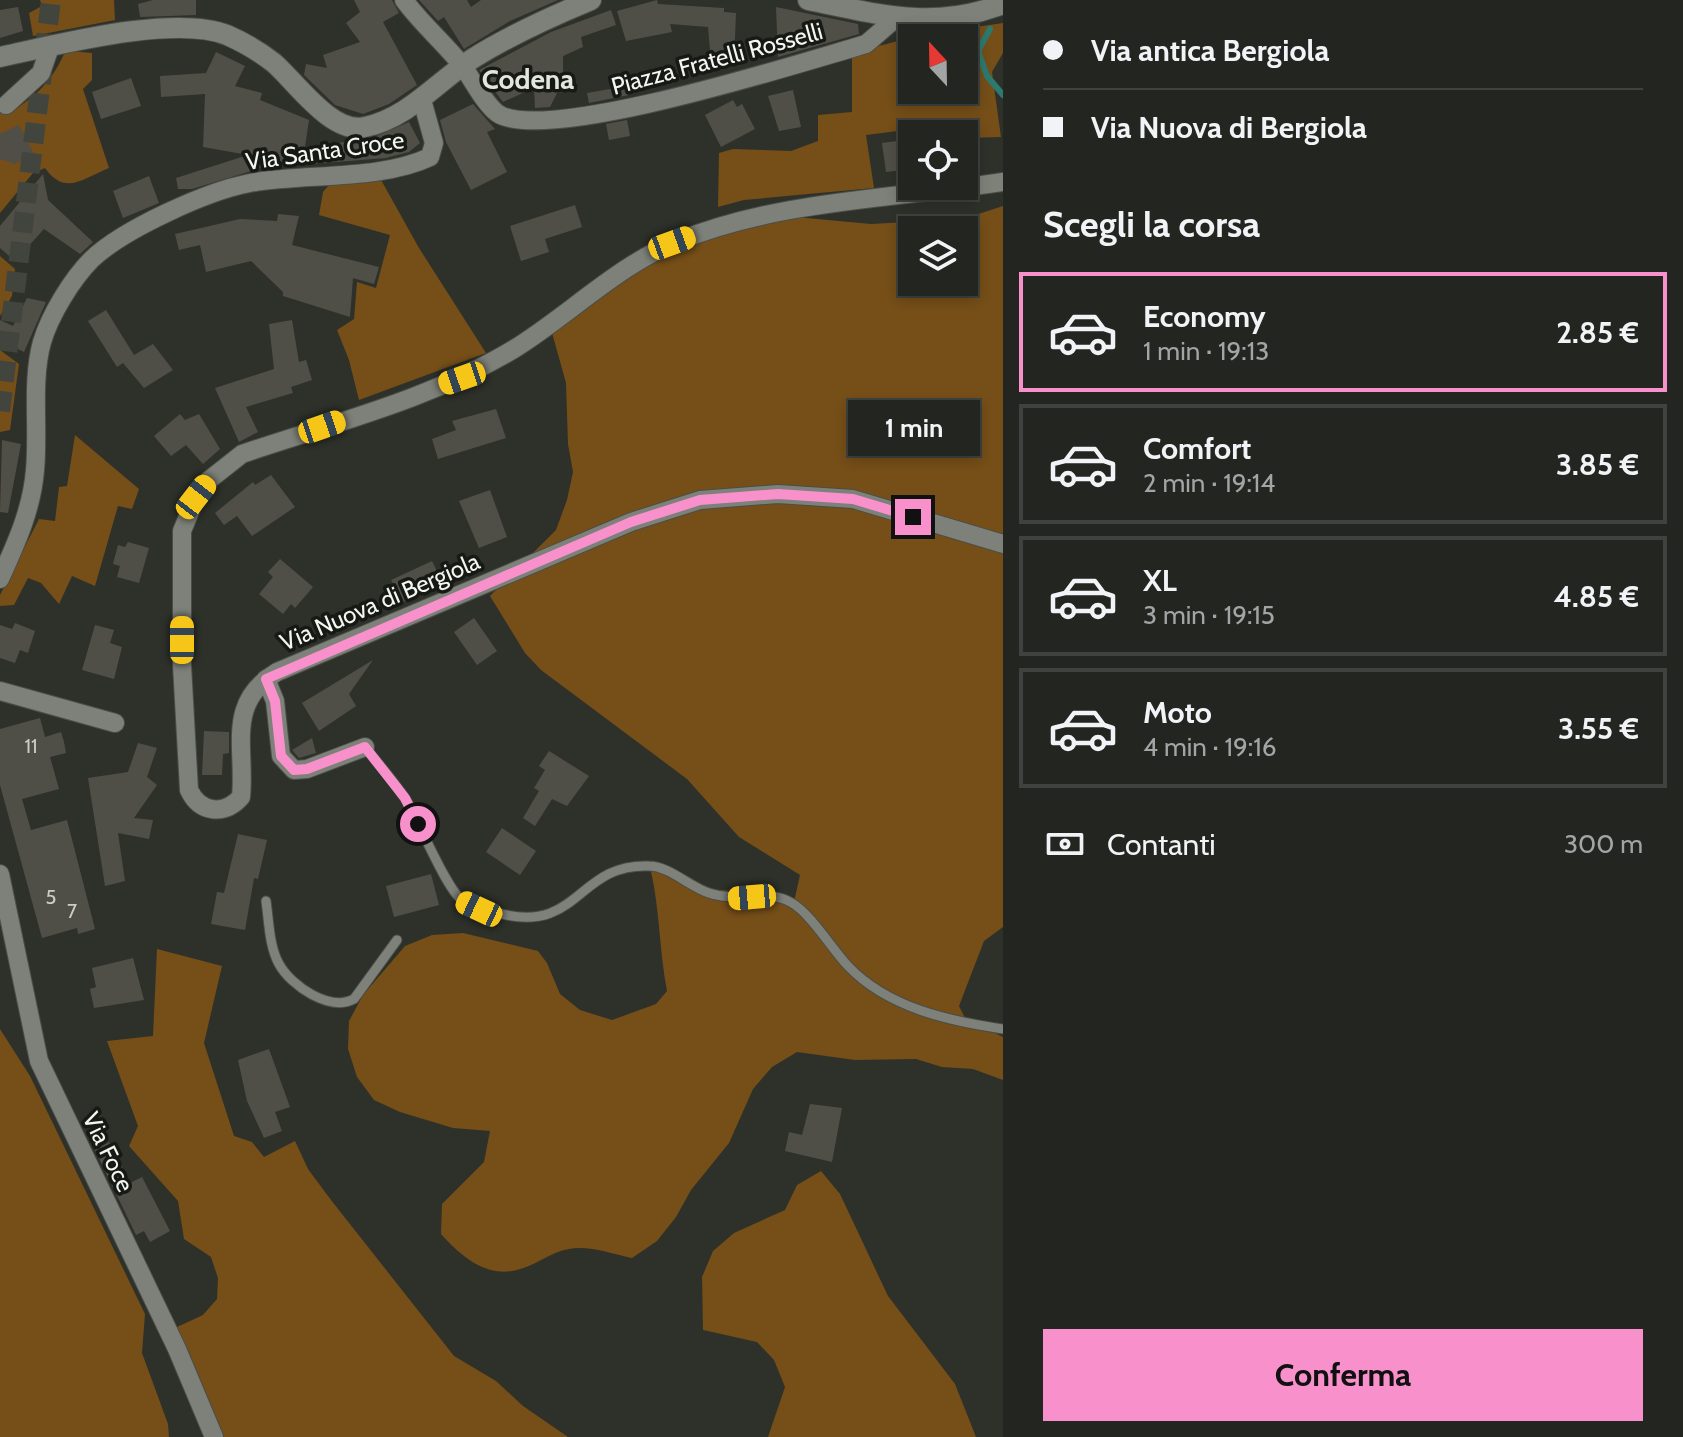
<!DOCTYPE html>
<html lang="it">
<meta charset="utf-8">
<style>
body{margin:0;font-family:Cabin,sans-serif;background:#2e312d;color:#f1f3f6;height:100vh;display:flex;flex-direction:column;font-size:30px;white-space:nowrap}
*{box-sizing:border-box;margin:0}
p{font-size:26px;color:#a2a5a5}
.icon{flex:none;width:44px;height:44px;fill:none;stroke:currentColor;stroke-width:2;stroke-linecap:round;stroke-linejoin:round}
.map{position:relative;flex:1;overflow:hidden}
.side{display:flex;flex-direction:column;background:#222520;width:680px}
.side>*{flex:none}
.banner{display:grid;align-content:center;height:176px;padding:0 40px;background:#222520}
.needle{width:52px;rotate:338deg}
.buttons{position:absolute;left:898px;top:24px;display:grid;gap:16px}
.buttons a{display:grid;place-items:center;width:80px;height:80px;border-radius:0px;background:#222520;box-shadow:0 4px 12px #0003,0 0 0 2px #3f423e;font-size:40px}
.end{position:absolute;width:36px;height:36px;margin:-18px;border:10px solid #f890cb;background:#111;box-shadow:0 0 0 4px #111}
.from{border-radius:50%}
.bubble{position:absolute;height:56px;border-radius:0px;background:#222520;box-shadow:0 4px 12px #0003,0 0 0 2px #3f423e;font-size:26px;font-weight:800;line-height:56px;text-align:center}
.car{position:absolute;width:24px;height:48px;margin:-24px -12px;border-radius:10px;box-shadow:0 0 6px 2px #0007;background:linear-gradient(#f5c518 24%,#345 0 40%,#f5c518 0 76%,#345 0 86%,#f5c518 0)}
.banner b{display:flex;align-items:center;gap:28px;height:76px;font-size:30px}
.banner b+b{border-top:2px solid #3f423e}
.banner i{width:20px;height:20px;background:#f1f3f6}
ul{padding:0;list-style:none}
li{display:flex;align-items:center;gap:24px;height:120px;margin:0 16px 12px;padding:0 24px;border:4px solid #3f423e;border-radius:0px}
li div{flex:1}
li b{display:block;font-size:30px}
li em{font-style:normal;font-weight:800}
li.on{border-color:#f890cb}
li>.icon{width:72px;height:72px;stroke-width:1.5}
h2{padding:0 40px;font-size:36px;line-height:96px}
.pay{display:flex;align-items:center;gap:20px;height:88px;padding:0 40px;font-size:30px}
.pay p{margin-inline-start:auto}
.primary-button{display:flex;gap:16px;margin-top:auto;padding:16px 40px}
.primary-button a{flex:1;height:92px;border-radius:0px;background:#f890cb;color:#111;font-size:32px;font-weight:800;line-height:92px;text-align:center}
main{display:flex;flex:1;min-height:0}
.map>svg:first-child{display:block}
.green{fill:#754e18;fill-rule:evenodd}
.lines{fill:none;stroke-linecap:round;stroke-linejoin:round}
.stream{stroke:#2c7970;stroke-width:6}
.building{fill:#504f47}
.secondary-tunnel{stroke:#42453e;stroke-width:20;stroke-dasharray:20 10;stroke-linecap:butt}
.lane-casing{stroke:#4b4e48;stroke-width:11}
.street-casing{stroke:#4b4e48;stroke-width:20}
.secondary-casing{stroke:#4b4e48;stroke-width:22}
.lane{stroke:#7d8179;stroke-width:9}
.street{stroke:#7d8179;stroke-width:18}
.secondary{stroke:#7d8179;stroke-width:20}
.route{stroke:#f890cb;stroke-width:10}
.labels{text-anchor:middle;stroke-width:7;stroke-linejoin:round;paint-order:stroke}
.number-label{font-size:20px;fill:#caccc6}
.street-label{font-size:24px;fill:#f3f6f1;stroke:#171915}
.quarter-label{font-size:28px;font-weight:bold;fill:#e2e6dd;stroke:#171915}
</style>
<main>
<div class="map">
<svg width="1003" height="1437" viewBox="0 0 1003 1437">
<rect width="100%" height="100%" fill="#2e312a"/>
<g class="green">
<polygon points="40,0 114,0 115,20 33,36 29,13 42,6"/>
<path d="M 1003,23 L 1003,53 L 992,72 L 1001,137 L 964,138 L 961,123 L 866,135 L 874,188 L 744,200 L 718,207 L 719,153 L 733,149 L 791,151 L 818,141 L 818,115 L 852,112 L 852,53 L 921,35 ZM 912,38 L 964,38 L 964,90 L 912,90 Z"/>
<path d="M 71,51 L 92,53 L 92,80 L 83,89 L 109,168 C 82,179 65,196 45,168 L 33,173 L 0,213 L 0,107 L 6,115 C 33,99 51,83 64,54 Z"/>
<polygon points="380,178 419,248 486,353 359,400 349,360 337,330 354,319 357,282 376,288 390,235 319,215 323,192 329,185"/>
<path d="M 1003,206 L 1003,927 L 984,941 L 959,1006 L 965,1018 L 1003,1037 L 1003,1080 L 973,1069 L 942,1067 L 916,1059 L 855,1060 L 797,1052 L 772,1067 L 753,1089 L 729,1143 L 691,1190 L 676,1217 L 657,1241 L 632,1258 C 613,1254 588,1245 569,1249 C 550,1252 535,1266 517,1270 C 485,1278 460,1255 441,1234 L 442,1204 L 484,1162 L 490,1131 L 453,1128 L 400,1112 L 374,1100 L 357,1077 L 348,1049 L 349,1021 L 363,995 L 405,946 L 432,935 L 463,933 L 538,951 L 547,963 L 560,994 L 580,1010 L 612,1020 L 656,1004 L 667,991 C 659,950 660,908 650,867 L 707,889 L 764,893 L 794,902 L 800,875 L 739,837 L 687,779 L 541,670 L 525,653 L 490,596 L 556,530 L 567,500 L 573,472 L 568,444 L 566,383 L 551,329 L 657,258 L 774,215 L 871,224 L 963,219 ZM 912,230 L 964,230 L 964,282 L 912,282 Z"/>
<polygon points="0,256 15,269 12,296 0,316"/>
<polygon points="0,350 19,364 10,430 0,432"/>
<polygon points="75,435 139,489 132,509 118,506 95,586 72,576 59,604 41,583 28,578 14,605 0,606 0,595 39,519 55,521 59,487 67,486"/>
<polygon points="157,949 222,966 204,1043 234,1136 252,1142 264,1157 295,1141 308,1169 331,1200 454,1356 496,1381 523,1406 568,1437 218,1437 177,1327 203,1315 217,1299 218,1278 211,1257 184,1239 178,1201 129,1146 138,1126 107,1041 153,1036"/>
<polygon points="0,1029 30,1076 145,1314 142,1353 168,1424 169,1437 0,1437"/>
<polygon points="821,1171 840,1194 888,1296 955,1384 976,1437 768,1437 785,1387 774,1360 757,1342 703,1330 702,1277 713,1251 734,1233 785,1210 797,1185"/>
</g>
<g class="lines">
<polyline class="stream" points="990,29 978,51 987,76 1003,95"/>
</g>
<g class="building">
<polygon points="153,0 196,0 196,15 140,17 138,4"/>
<polygon points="354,0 392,0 399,13 383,22 417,85 389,104 363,114 335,105 304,75 306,64 327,68 323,55 360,42 346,23 360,12"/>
<polygon points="419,0 467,0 471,7 481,0 558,0 510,21 464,49 444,17 438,21"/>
<polygon points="657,0 658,4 724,8 724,12 736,13 734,63 711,62 708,27 670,24 672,32 626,41 617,11"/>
<polygon points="18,7 23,31 0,38 0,10"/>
<polygon points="776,7 858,24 859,34 778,57"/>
<polygon points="611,10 616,25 581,37 583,47 563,56 563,92 557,93 550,107 535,108 534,88 503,102 479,70 551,32"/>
<polygon points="216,52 245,66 235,86 262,93 260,100 309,120 305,147 369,139 409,122 420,143 409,152 386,158 261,168 192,189 178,189 176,178 248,155 203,147 205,94 161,97 160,76 206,73"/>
<polygon points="131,78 141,106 101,119 92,92"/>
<polygon points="627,86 629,95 589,103 587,93"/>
<polygon points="793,90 801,127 779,131 768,96"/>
<polygon points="733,100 737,107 742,104 755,129 721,147 705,115"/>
<polygon points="473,104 495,129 487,132 507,172 471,190 446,142 440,120"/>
<polygon points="627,120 630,136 609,140 606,124"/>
<polygon points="19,125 34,154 15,164 0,159 0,134"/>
<polygon points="912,139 912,169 886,172 882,143"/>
<polygon points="43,174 48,200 93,242 80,254 44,229 15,261 0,248 0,226"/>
<polygon points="149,176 159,203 123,218 113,191"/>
<polygon points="575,205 582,227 545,239 549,252 521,261 510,226"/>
<polygon points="278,214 299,216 292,245 379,267 374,284 353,278 350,317 283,296 283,292 251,261 206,272 200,245 179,250 175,234 240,219 277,221"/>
<polygon points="27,298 46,302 24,352 0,340 0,320 13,326"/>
<polygon points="106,310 134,355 153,344 173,370 144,388 123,363 117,367 88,321"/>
<polygon points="292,320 299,362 306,360 312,380 291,387 293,393 246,407 258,432 239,442 215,388 274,369 269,324"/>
<polygon points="496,409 506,438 438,459 432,439 456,430 452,421"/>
<polygon points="180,414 185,420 199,414 220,449 203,464 186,445 171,456 154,436"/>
<polygon points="2,440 21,444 8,513 0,512"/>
<polygon points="271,475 295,507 252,536 237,516 224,525 215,513 253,482 255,485"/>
<polygon points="490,490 507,537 479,548 459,501"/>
<polygon points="128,542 149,548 139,583 117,577 120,566 113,564 118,545 125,547"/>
<polygon points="280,559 313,587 295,608 291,604 283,614 259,594 273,577 268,572"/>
<polygon points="432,561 443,584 393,607 385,590 394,586 391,580"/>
<polygon points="474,618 497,651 477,665 454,632"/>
<polygon points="15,623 35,631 28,653 20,650 15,663 0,658 0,625 12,629"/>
<polygon points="95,625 114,630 110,643 122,647 114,679 82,670"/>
<polygon points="373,660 349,694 356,706 319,731 302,703"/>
<polygon points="40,718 45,737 61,732 64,742 66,753 50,757 59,789 22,799 31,830 67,820 95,929 78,934 77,928 42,938 0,785 0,729"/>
<polygon points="204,731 229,732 229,753 223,754 222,775 202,775"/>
<polygon points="312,738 316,753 299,758 292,750"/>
<polygon points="138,743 157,748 147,777 157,785 134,818 153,820 149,839 118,833 125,881 105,886 88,778 128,772"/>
<polygon points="549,751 589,776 567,806 552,799 535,826 523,818 539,791 534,788 545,770 539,766"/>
<polygon points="502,828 536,851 520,875 486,852"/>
<polygon points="238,834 267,840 258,879 254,878 245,930 211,924 217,892 224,893"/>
<polygon points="431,874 439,905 394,917 386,886"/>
<polygon points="133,958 144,1000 94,1008 90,989 96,987 92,968"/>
<polygon points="269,1049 290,1107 275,1112 282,1131 264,1138 247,1101 238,1060"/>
<polygon points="810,1104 842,1108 832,1162 785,1151 789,1132 802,1135"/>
<polygon points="109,1142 130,1183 142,1177 170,1231 150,1242 144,1231 136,1235 95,1150"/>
</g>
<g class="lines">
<polyline class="secondary-tunnel" points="0,411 51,0"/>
<defs>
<g id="lane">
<path d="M 365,747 C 378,764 394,781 406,800 C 418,820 447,890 462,900 C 473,909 489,911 502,914 C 579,933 578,863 649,866 C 669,866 690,887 709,893 C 737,903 767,888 792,903 C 811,914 832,949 848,966 C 888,1008 949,1021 1003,1029"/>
<path d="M 266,901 C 269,921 269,946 279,964 C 291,986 330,1012 354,999 L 397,940"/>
</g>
<g id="street">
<path d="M 404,0 C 420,22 443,42 461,64 C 472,78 483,102 497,113 C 542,146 806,61 866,44 L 895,19"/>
<polyline points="6,105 41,73 50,47"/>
<path d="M 1003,182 C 894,199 778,200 676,242 C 620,264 565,318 514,349 C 431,399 333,423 242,454 L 209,480 L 196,497 L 182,531 L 182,665 L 189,790 C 200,813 224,816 241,797 C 246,748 225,703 277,672 L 631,522 L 700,500 L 778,494 L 853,499 L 1003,544"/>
<path d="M 0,579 C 16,544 32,509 35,470 C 39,429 31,381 42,342 C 50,315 72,279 92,259 C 124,229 207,191 250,183 C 304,173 379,181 430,157 L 434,143 L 422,100"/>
<polyline points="266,679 275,701 281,756 294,770 307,769 365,747"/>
<polyline points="0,691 115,723"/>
<polyline points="0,874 39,1061 177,1349 214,1437"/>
</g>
<g id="secondary">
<path d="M 808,0 C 878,14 932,31 1003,4"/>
<path d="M 0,57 C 57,45 174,14 227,35 C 243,42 260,52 274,63 C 296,82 332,135 365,127 C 408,118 437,82 472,59 C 510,35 550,17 591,0"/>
</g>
</defs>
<use href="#lane" class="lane-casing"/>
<use href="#street" class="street-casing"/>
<use href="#secondary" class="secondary-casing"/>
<use href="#lane" class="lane"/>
<use href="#street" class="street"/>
<use href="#secondary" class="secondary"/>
</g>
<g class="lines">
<polyline class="route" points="418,824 405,798 365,747 307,769 294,770 281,756 275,701 266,679 631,522 700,500 778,494 853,499 913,517"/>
</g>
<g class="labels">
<g class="number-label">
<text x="31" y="753">11</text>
<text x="51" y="904">5</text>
<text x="72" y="918">7</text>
</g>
<g class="street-label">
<text transform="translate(717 59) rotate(-15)" y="8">Piazza Fratelli Rosselli</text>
<text transform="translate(325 151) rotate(-8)" y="8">Via Santa Croce</text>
<text transform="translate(380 602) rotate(-23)" y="8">Via Nuova di Bergiola</text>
<text transform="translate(108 1152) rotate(64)" y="8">Via Foce</text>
</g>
<g class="quarter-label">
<text x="528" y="89">Codena</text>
</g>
</g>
</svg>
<div class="buttons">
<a><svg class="needle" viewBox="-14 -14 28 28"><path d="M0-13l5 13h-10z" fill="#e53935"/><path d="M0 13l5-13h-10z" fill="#a2a5a5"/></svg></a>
<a><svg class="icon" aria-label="locate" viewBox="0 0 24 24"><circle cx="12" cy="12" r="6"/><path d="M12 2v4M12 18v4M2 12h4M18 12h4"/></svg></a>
<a><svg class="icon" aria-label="layers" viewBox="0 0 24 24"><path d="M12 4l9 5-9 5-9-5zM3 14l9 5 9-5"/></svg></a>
</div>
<i class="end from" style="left:418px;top:824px"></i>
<i class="end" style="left:913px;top:517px"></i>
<div class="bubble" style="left:848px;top:400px;width:132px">1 min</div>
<i class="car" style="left:672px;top:243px;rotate:70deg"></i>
<i class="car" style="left:462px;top:378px;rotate:251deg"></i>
<i class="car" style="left:322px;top:427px;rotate:71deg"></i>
<i class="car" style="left:196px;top:497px;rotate:38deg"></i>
<i class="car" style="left:182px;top:640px;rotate:0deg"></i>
<i class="car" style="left:752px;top:897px;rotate:265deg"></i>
<i class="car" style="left:479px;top:909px;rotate:295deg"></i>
</div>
<section class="side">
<div class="banner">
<b><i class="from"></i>Via antica Bergiola</b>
<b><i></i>Via Nuova di Bergiola</b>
</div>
<h2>Scegli la corsa</h2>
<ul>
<li class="on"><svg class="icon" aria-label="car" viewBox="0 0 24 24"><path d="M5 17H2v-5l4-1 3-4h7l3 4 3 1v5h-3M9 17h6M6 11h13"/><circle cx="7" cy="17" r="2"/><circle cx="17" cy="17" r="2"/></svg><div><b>Economy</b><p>1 min · 19:13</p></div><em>2.85 €</em></li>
<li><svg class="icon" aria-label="car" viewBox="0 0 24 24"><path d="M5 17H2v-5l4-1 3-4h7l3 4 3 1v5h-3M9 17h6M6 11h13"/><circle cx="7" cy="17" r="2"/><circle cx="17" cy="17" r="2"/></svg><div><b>Comfort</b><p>2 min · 19:14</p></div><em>3.85 €</em></li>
<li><svg class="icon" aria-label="car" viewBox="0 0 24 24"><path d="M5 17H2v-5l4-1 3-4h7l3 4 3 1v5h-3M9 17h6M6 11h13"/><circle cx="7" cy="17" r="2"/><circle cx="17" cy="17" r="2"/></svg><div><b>XL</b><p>3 min · 19:15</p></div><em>4.85 €</em></li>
<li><svg class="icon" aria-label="car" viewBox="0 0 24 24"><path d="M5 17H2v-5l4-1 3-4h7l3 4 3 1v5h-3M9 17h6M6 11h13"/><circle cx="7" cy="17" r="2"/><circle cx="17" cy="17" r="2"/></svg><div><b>Moto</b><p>4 min · 19:16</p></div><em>3.55 €</em></li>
</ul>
<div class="pay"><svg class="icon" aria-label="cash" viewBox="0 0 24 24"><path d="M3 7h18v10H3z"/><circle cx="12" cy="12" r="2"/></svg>Contanti<p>300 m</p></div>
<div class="primary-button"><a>Conferma</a></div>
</section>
</main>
